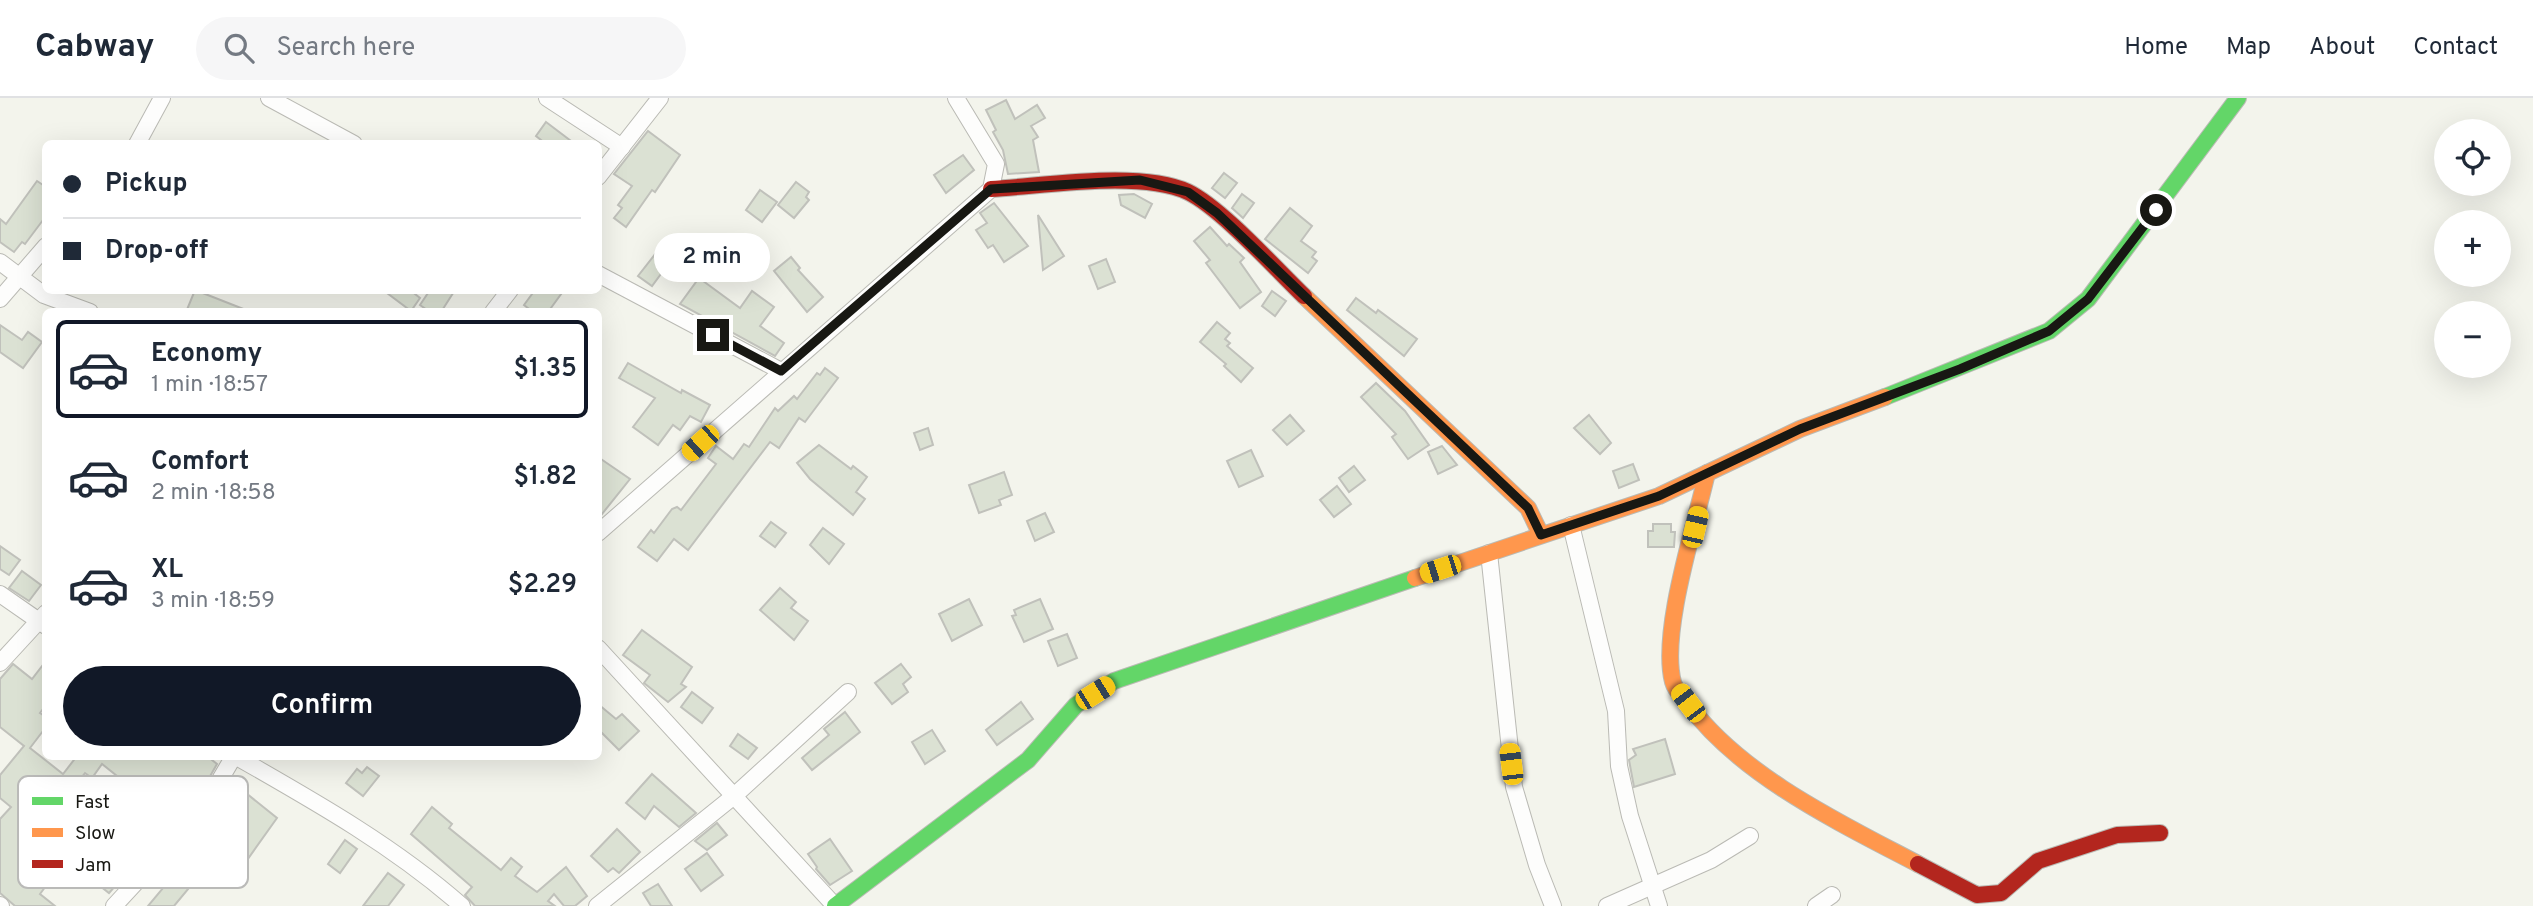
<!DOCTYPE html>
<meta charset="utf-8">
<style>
body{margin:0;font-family:Overpass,sans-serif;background:#f6f6f7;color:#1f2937;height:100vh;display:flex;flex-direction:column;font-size:26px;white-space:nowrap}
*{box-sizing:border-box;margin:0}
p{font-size:23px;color:#747a83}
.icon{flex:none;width:38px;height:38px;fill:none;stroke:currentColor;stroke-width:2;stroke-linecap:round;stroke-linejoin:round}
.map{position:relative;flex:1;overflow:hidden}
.side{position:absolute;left:42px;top:210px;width:560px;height:452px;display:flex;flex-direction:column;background:#fff;border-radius:10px;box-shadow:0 7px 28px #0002}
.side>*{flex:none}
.top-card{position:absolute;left:42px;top:42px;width:560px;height:154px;border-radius:10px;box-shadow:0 7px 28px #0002;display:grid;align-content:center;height:154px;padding:0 21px;background:#fff}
.controls{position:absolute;left:2434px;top:21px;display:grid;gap:14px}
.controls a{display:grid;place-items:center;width:77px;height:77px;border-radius:50%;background:#fff;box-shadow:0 7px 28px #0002;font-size:35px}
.end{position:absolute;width:32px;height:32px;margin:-16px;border:9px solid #181813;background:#fff;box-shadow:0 0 0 4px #fff}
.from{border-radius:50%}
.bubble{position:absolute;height:49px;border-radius:24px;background:#fff;box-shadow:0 7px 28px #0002;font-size:23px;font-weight:600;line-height:49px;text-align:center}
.car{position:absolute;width:21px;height:42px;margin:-21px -10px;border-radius:9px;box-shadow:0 0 5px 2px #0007;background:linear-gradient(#f5c518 24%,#345 0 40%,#f5c518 0 76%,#345 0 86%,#f5c518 0)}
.top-card b{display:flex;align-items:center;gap:24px;height:66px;font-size:26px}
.top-card b+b{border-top:2px solid #e0e1e3}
.top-card i{width:18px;height:18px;background:#1f2937}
ul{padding:12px 0 0;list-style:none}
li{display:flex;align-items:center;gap:21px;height:98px;margin:0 14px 10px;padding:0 7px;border:4px solid transparent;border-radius:10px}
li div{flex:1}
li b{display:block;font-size:26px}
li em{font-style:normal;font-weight:600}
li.active{border-color:#111827}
li>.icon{width:63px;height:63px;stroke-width:1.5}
.action{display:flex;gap:14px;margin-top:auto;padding:14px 21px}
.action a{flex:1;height:80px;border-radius:42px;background:#111827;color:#fff;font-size:28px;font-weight:600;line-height:80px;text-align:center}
header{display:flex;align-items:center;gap:42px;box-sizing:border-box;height:98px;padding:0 35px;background:#fff;border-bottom:2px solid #e0e1e3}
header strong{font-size:33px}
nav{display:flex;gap:38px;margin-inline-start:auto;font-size:24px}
.search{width:490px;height:63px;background:#f6f6f7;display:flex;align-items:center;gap:18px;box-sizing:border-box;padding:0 24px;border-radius:38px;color:#747a83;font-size:26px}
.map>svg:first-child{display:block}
.building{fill:#dbe1d3;stroke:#c0c1bb;stroke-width:2}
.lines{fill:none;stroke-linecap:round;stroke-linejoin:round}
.street-casing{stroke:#babab4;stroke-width:18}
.fast-casing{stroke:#babab4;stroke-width:18}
.slow-casing{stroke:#babab4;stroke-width:18}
.jam-casing{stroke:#babab4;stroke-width:18}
.street{stroke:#fdfdfc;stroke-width:16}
.fast{stroke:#63d668;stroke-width:16}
.slow{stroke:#ff974d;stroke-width:16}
.jam{stroke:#b3261e;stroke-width:16}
.route{stroke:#181813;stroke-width:9}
.key{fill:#fff;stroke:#babab8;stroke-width:2}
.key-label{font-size:19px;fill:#181813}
</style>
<header>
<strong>Cabway</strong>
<div class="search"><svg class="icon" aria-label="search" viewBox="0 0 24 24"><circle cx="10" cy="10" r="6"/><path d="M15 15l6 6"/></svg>Search here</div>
<nav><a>Home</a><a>Map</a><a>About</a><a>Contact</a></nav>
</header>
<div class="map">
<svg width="2533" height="808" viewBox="0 0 2533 808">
<rect width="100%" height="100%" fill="#f3f4ec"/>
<g class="building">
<polygon points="1006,2 1015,21 1037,7 1045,20 1031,28 1038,39 1033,42 1039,74 1008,76 1003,52 993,34 996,32 986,12"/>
<polygon points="546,24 575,46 546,46 536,38"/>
<polygon points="648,33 680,57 655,94 652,92 626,129 614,120 622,110 618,107 632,88 614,76"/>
<polygon points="963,57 974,72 946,95 934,77"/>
<polygon points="1224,75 1237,85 1225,100 1212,90"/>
<polygon points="37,83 46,89 46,118 25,146 22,144 14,154 0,144 0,121 6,126"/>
<polygon points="796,84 809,94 806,99 809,102 794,120 778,107"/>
<polygon points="760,92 777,104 762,124 746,112"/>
<polygon points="1134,96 1152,106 1145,120 1121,107 1119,97"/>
<polygon points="1242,96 1254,105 1243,120 1232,110"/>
<polygon points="994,105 1028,148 1004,164 993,147 988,150 976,132 987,125 980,115"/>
<polygon points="1290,110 1312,128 1301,143 1316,154 1312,159 1317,163 1308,175 1265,141"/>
<polygon points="1038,117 1064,158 1043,172"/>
<polygon points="1210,129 1227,148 1229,146 1244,160 1240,164 1261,194 1240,210 1206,165 1210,162 1194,143"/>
<polygon points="656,155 669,165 652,188 638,178"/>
<polygon points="791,159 800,170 798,172 823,199 807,214 774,173"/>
<polygon points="1106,161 1115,184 1098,191 1089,168"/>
<polygon points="699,180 740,210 752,193 774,209 760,228 784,245 775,258 680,206"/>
<polygon points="195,192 246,212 246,214 186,214"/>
<polygon points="383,192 410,192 420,200 411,213"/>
<polygon points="430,192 455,192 441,214 430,214 420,207"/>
<polygon points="535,192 564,192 548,214 533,214 524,207"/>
<polygon points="1272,193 1286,203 1275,218 1262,208"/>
<polygon points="1356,200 1376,215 1378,212 1417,241 1404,258 1347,212"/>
<polygon points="1217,224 1230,235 1225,241 1230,245 1227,248 1253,270 1241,284 1224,268 1226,266 1200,244"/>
<polygon points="0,227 22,242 28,234 42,244 23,270 0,254"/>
<polygon points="628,265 681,295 682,292 710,307 701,324 690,318 680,332 673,327 658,347 633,329 655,300 619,280"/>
<polygon points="825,270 838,280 805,324 799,320 779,350 770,344 688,452 674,441 657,463 638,449 651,432 654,435 672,411 677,409 681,412 716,366 708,360 716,348 733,361 744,346 749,349 775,310 778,313 794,298 797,301 817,275 820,277"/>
<polygon points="1376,285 1405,313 1429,347 1408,361 1392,339 1396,336 1361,299"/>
<polygon points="1290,317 1304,333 1287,347 1273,332"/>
<polygon points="1589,317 1611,345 1600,356 1574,330"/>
<polygon points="928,330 933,347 920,352 914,335"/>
<polygon points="819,347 851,371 853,368 867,379 856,394 865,401 853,417 810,381 797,365"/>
<polygon points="1442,348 1457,367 1438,376 1428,354"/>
<polygon points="1251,352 1263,378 1239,389 1227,363"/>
<polygon points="598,359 630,381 598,421"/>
<polygon points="1633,366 1639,382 1619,390 1613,373"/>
<polygon points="1354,368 1365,382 1349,394 1339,380"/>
<polygon points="1004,374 1012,397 999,402 1001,407 979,415 969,387"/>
<polygon points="1337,388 1351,406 1334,419 1320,402"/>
<polygon points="1045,415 1054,434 1035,443 1027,423"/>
<polygon points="771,424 786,435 775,449 760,438"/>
<polygon points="1653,426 1671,426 1671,434 1675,434 1674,449 1648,449 1648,433 1653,433"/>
<polygon points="823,430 844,446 829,466 810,447"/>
<polygon points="0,448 20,462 9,477 0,471"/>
<polygon points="22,473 41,487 29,503 9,490"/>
<polygon points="780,490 796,504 791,510 808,523 794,542 760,512"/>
<polygon points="969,501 982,527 952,543 939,516"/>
<polygon points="1040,501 1053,531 1024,544 1012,518 1016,517 1014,512"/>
<polygon points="642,532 692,569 681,586 686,589 668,604 644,585 650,577 623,557"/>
<polygon points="1067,536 1077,560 1058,568 1048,543"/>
<polygon points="46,563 46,607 40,615 46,619 46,629 30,650 63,676 77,658 207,658 217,666 193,708 185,715 179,711 166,728 126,697 132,690 102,666 92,680 85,675 36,736 63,758 74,745 79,749 93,730 97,732 110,714 150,748 109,795 66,761 40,796 55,808 15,808 0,795 0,721 11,709 0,700 0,677 24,648 0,629 0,581 13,566 32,581"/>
<polygon points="901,566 911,579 903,586 908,594 892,606 875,585"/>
<polygon points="692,594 713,610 702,625 681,609"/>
<polygon points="1021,604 1033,621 997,647 986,632"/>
<polygon points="598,606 616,621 622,616 639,633 619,652 598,631"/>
<polygon points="845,614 860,634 812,672 802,660 829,637 824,631"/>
<polygon points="932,632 945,653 925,666 912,644"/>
<polygon points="738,636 757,650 748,661 730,648"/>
<polygon points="1665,641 1675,676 1634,689 1629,662 1636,657 1633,651"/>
<polygon points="367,669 379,678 363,698 346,685 357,671 362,675"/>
<polygon points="652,676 696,715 679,729 654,708 645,721 626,705"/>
<polygon points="231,683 277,720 245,765 220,748 210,761 191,746"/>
<polygon points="432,709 452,726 449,730 501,772 511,760 522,769 515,778 537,794 566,769 587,798 575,808 564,808 554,796 548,803 555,808 475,808 465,797 472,789 411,736"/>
<polygon points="717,725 727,737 707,752 695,743"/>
<polygon points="617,731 640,754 619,775 613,770 608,774 591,758"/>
<polygon points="830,741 852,773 830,787 816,771 817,769 808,756"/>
<polygon points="345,742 357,751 340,775 328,766"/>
<polygon points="707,755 723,777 701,793 685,771"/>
<polygon points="178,772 194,784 174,808 148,808"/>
<polygon points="388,775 404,787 388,808 363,808"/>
<polygon points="658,786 672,808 651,808 643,795"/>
</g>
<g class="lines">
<defs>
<g id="street">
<polyline points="269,0 354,46"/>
<polyline points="547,0 622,49"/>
<polyline points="137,46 162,0"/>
<polyline points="598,79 660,0"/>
<polyline points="0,164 44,197 90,214"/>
<polyline points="598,176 781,273"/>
<polyline points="0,201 46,148"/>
<polyline points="493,214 510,192"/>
<polyline points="1571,427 1616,613 1619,668 1630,718 1659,808"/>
<polyline points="598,435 991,91 996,66 956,0"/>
<polyline points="1489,455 1514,689 1537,767 1553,808"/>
<polyline points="0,496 46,528"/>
<polyline points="598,550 835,808"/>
<polyline points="0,565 46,515"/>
<path d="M 235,658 C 314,703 394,748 462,808"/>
<polyline points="0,807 1,808"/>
<polyline points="114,808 201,714 234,658"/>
<polyline points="597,808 734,698 848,594"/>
<polyline points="1607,808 1711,762 1750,738"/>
<polyline points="1816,808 1832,797"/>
</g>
<g id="fast">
<polyline points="1885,299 2049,233 2088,201 2238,0"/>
<polyline points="835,808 1028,662 1076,607 1114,583 1415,480"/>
</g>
<g id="slow">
<polyline points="1304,198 1528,410 1541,437"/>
<path d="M 1707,375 C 1695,428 1660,535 1673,584 C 1675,592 1683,600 1688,606 C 1741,678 1840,725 1918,766"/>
<polyline points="1415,480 1659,398 1800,331 1885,299"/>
</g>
<g id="jam">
<path d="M 991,91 C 1045,88 1140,72 1188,94 C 1221,110 1275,170 1304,198"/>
<polyline points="1918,766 1977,797 2001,795 2038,763 2117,737 2160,735"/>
</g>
</defs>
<use href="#street" class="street-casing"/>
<use href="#fast" class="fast-casing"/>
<use href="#slow" class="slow-casing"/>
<use href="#jam" class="jam-casing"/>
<use href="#street" class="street"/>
<use href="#fast" class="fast"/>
<use href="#slow" class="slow"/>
<use href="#jam" class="jam"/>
</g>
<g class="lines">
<polyline class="route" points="713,237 781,273 991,91 1140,82 1188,94 1217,115 1528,410 1541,437 1659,398 1800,331 1960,271 2049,233 2088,201 2156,112"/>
</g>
<rect x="18" y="678" width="230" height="112" rx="10" class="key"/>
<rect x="32" y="699" width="31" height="8" fill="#63d668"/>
<rect x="32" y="730" width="31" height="9" fill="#ff974d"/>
<rect x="32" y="762" width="31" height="8" fill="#b3261e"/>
<g class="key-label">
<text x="75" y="710">Fast</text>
<text x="75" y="741">Slow</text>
<text x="75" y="773">Jam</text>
</g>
</svg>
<div class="controls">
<a><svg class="icon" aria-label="locate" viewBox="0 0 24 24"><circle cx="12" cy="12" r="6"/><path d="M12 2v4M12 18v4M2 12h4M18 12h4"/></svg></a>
<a>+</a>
<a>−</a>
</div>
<i class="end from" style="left:2156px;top:112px"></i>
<i class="end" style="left:713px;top:237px"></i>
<div class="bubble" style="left:654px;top:135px;width:116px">2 min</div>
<i class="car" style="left:700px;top:345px;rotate:228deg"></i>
<i class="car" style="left:1695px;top:429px;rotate:13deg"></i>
<i class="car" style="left:1440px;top:471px;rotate:252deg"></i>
<i class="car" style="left:1095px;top:595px;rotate:58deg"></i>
<i class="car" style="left:1688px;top:605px;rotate:323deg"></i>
<i class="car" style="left:1511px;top:666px;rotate:353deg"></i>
<div class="top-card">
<b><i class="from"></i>Pickup</b>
<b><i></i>Drop-off</b>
</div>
<section class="side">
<ul>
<li class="active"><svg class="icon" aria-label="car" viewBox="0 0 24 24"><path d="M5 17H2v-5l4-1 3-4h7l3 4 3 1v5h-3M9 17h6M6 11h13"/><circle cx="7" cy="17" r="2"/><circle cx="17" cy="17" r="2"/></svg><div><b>Economy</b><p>1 min · 18:57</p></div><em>$1.35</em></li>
<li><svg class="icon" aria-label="car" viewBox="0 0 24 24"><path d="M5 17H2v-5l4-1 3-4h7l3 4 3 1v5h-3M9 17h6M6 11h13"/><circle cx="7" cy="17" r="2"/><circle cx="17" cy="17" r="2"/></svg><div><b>Comfort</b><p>2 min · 18:58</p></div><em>$1.82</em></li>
<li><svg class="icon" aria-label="car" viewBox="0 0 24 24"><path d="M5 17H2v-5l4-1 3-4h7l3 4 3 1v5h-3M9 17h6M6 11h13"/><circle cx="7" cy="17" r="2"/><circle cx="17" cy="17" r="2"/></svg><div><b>XL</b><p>3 min · 18:59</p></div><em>$2.29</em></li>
</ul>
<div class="action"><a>Confirm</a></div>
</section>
</div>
